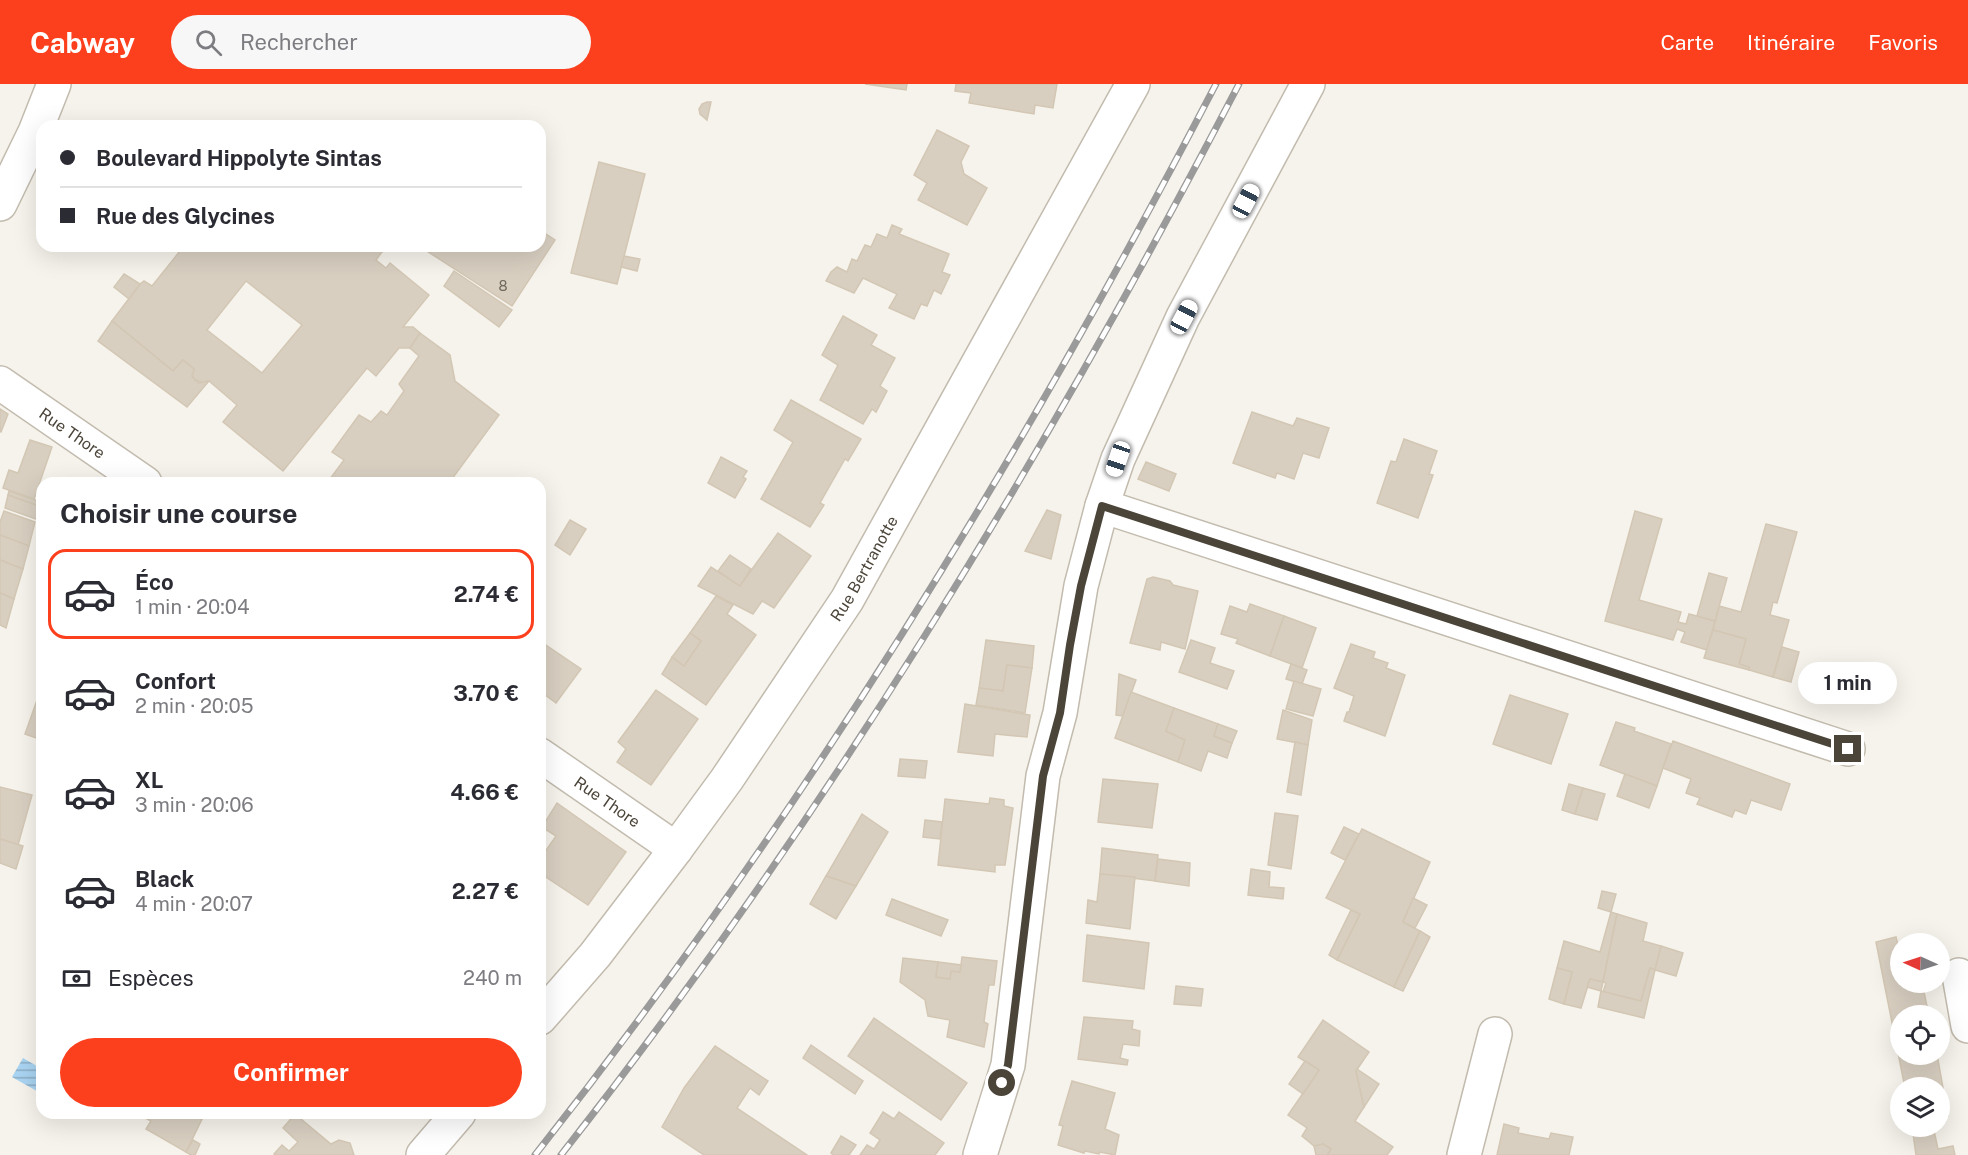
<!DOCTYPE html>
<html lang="fr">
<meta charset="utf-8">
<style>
body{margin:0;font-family:"Public Sans",sans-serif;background:#f7f7f7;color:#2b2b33;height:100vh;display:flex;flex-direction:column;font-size:22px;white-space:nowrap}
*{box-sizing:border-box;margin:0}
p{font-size:20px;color:#7c7c81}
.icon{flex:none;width:33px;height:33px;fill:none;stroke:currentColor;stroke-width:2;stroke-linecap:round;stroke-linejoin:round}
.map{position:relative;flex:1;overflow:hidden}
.sheet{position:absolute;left:36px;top:393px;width:510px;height:642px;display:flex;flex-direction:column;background:#fff;border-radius:18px;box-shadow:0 6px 24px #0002}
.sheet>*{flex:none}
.banner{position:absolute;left:36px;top:36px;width:510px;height:132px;border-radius:18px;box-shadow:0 6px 24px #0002;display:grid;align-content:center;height:132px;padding:0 24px;background:#fff}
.needle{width:39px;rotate:273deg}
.fabs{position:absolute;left:1890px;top:849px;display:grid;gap:12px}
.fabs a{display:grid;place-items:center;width:60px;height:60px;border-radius:50%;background:#fff;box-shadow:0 6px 24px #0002;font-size:30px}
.end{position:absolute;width:27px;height:27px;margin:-14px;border:8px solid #4b4439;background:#fff;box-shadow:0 0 0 3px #fff}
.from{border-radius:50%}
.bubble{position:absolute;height:42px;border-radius:21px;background:#fff;box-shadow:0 6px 24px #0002;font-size:20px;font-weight:700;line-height:42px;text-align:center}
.car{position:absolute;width:18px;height:36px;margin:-18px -9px;border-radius:8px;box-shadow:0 0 4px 2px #0007;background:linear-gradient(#fff 24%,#345 0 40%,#fff 0 76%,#345 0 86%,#fff 0)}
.banner b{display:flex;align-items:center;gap:21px;height:57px;font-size:22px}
.banner b+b{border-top:2px solid #e1e1e2}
.banner i{width:15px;height:15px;background:#2b2b33}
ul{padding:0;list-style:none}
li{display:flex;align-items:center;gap:18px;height:90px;margin:0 12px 9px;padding:0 12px;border:3px solid transparent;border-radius:18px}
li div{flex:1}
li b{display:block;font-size:22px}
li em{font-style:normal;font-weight:700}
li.selected{border-color:#fc3f1d}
li>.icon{width:54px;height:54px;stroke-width:1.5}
h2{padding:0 24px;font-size:27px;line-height:72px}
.pay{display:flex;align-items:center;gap:15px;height:66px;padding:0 24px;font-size:22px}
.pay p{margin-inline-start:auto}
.cta{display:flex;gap:12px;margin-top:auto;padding:12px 24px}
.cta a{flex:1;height:69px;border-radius:36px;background:#fc3f1d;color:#fff;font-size:24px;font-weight:700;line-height:69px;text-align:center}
header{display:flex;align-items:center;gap:36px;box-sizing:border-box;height:84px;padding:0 30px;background:#fc3f1d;color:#fff}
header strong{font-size:28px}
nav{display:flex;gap:33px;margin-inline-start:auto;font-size:21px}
.search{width:420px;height:54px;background:#f7f7f7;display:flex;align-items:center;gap:15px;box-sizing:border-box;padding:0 21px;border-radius:33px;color:#7c7c81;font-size:22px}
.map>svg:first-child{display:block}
.water{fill:url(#water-rules)}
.building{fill:#d8cfc1;stroke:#d3c7b4;stroke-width:1.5;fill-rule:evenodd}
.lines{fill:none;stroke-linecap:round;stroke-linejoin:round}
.minor-casing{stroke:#c2bbae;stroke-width:36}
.minor{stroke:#fff;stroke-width:33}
.rail-casing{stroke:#9a9a9a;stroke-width:7}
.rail{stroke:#fff;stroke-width:4.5;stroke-dasharray:14;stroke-linecap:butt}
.route{stroke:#4b4439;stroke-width:8}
.labels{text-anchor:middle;stroke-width:4.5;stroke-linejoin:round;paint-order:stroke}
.number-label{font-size:14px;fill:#6e675b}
.street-label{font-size:16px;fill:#4b4439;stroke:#fff}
</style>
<header>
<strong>Cabway</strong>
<div class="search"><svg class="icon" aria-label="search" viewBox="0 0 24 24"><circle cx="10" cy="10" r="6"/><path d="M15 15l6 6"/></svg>Rechercher</div>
<nav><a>Carte</a><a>Itinéraire</a><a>Favoris</a></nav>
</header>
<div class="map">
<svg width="1968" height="1071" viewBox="0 0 1968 1071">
<defs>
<pattern id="water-rules" width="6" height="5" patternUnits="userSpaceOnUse" patternTransform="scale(1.5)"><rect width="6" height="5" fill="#a9d4f2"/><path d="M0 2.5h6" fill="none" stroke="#8caec5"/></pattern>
</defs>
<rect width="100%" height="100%" fill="#f6f3ec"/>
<polygon class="water" points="23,974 42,985 42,1010 12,993"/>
<g class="building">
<polygon points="865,0 907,0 906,6"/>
<polygon points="956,0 1057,0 1053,24 1035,21 1034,30 969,19 971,9 955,7"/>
<polygon points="707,18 711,18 707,36 700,30 699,25 702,20"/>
<polygon points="937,46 969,62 961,78 964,90 987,104 967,141 918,116 927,99 914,91"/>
<polygon points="599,78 645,90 617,200 571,189"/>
<polygon points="892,141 902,145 899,150 949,170 942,188 950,191 941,210 934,206 927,222 921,220 914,235 889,224 897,210 863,194 854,209 826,197 831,188 837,183 847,188 852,175 857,177 865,161 871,163 877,150 887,154"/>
<polygon points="540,146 555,156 512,222 419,162 540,162"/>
<path d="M 184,162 L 337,162 L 340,164 L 342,162 L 383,162 L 385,164 L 376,176 L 386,184 L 390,179 L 429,211 L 403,243 L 413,243 L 420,249 L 410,264 L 399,264 L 376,292 L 367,284 L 283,387 L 223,338 L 237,321 L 209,297 L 204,299 L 195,296 L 192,292 L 194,285 L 183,276 L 173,287 L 112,237 L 140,200 L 144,197 L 152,202 ZM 246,197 L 302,241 L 262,289 L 207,246 Z"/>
<polygon points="624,172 640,175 637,187 621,183"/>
<polygon points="454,187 512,226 499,243 444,202"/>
<polygon points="124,190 140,200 129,215 114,203"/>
<polygon points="843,232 877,251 871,261 895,274 880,302 887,307 876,328 872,325 863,340 820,316 838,281 822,271"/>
<polygon points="112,237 173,287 183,276 194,285 192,292 195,296 199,299 209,297 187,323 98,257"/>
<polygon points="420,249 450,271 455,297 499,331 449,399 327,399 344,376 332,368 359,331 371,338 381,327 387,331 404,307 399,300 419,272 410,264"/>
<polygon points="791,316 861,355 848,377 845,375 820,419 824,421 810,443 761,415 793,358 774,346"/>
<polygon points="0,325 8,330 1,348 0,347"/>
<polygon points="1252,328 1293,342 1297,334 1329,344 1319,374 1303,369 1294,395 1277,389 1275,394 1233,379"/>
<polygon points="1404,355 1437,367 1429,390 1433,391 1418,434 1377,419 1391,377 1396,378"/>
<polygon points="30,356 52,363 34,415 3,404 9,386 18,389"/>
<polygon points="721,373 747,387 743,393 746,395 735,414 708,399"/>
<polygon points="1146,378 1176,390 1169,407 1138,395"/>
<polygon points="9,407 41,418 39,422 8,411"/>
<polygon points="8,411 39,422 36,435 5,424"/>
<polygon points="1047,426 1061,431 1051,475 1025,467"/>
<polygon points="4,427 35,438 29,462 0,451 0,438"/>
<polygon points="1635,427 1662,435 1639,516 1681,528 1678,538 1686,540 1689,530 1715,537 1707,566 1681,558 1685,548 1677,545 1673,556 1605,537"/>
<polygon points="570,436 586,445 570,471 555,461"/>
<polygon points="1766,440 1797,448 1777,519 1773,518 1770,531 1789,536 1773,593 1749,586 1749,583 1739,580 1746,555 1713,546 1719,522 1741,528"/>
<polygon points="778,449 811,472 774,524 762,517 753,530 698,502 711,483 740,502"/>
<polygon points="0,451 29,462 23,485 0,476"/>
<polygon points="730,471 751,485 740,502 718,487"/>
<polygon points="0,476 23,485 14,515 0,509"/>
<polygon points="1709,489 1727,494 1715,537 1697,532"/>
<polygon points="1153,493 1170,497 1173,501 1198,507 1185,565 1161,558 1160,566 1130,559 1147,495"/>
<polygon points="0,509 14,515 6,544 0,541"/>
<polygon points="716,512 733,521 727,530 756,551 706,621 662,590 672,573 684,582 701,557 690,549"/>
<polygon points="1250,520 1284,532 1270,572 1236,559 1238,555 1221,550 1230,522 1247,528"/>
<polygon points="1284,532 1316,544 1302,584 1270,572"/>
<polygon points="1713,546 1746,555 1739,580 1749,583 1749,586 1704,574"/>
<polygon points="690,549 701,557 684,582 672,573"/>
<polygon points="986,556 1034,562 1032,584 1007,581 1003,607 979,604"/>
<polygon points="1191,556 1215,564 1210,579 1234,587 1227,605 1179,588"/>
<polygon points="540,557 581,585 556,619 540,607"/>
<polygon points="1351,560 1375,568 1373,574 1388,579 1386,584 1405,591 1385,652 1344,637 1347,628 1349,628 1354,612 1334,604"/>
<polygon points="1782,563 1799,568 1791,598 1773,593"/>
<polygon points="1291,580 1307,586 1302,600 1286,595"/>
<polygon points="1007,581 1032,584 1025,629 976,621 979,604 1003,607"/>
<polygon points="1119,590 1136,596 1123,632 1116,631"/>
<polygon points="1294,597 1321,605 1313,632 1286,625"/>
<polygon points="42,602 42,656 25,650"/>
<polygon points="656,606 698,635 651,701 617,678 626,665 618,658"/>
<polygon points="1131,608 1174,624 1166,647 1185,656 1178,678 1115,654"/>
<polygon points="1510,611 1568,630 1551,680 1493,660"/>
<polygon points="965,620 1030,631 1027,653 995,650 993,672 958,668"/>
<polygon points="1174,624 1218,640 1214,652 1232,659 1227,674 1208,667 1201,687 1178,678 1185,656 1166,647"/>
<polygon points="1283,626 1312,636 1308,661 1277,655"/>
<polygon points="1616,638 1635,644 1634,647 1671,660 1657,702 1600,681"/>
<polygon points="1218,640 1237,647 1232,659 1214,652"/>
<polygon points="1673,657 1790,700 1781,726 1751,716 1746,730 1735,726 1732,733 1697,720 1700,714 1686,709 1691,695 1663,684"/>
<polygon points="1295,658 1308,661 1301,711 1287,708"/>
<polygon points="900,675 927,677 925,694 898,692"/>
<polygon points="1625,690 1657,702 1649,724 1617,712"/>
<polygon points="1103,695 1158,700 1152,744 1098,738"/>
<polygon points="1569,700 1583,704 1575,730 1562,726"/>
<polygon points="0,703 32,711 18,761 0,755"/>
<polygon points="1583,704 1605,710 1597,736 1575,730"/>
<polygon points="990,714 1004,716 1004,722 1013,724 1005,781 995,781 995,788 938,781 945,715 989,720"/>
<polygon points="557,719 626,768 588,821 540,789 540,775 556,752 542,743"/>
<polygon points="1275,729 1298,732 1291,785 1268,781"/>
<polygon points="862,730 888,748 856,802 826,792"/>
<polygon points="925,736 942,738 940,755 923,753"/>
<polygon points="1344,743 1359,750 1345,776 1331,769"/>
<polygon points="1362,745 1430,778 1403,838 1420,847 1394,903 1337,876 1360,830 1326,814"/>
<polygon points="0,755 23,762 16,785 0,779"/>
<polygon points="1102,764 1158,771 1155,797 1100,790"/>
<polygon points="1158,775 1190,779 1189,802 1155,797"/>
<polygon points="1251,785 1270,788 1269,803 1284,804 1283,815 1248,811"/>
<polygon points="1100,790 1135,793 1130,845 1086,839 1088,816 1097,818"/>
<polygon points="826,792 856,802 836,835 810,820"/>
<polygon points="1602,807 1616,810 1611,828 1598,824"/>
<polygon points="1413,814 1427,821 1415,844 1403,838"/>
<polygon points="892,815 948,836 941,852 886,831"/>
<polygon points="1351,826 1360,830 1337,876 1329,871"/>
<polygon points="1611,828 1617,830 1603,898 1590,895 1581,924 1564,920 1572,888 1557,884 1564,857 1600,868"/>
<polygon points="1617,830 1647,839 1643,857 1661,862 1655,886 1650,884 1641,917 1603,908 1606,899 1603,898"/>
<polygon points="1420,847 1430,853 1403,907 1394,903"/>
<polygon points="1087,851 1149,859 1144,905 1083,897"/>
<polygon points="1896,853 1900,869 1900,898 1922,898 1929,932 1900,932 1900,970 1937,970 1948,1032 1940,1033 1940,1004 1905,1004 1876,858"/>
<polygon points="1661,862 1683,869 1676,892 1655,886"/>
<polygon points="962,873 997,877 994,901 989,901 984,938 988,940 984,963 947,953 950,936 928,932 925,916 900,898 903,874 938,878 936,893 950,895 951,887 960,888"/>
<polygon points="938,878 961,881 960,888 951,887 950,895 936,893"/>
<polygon points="1557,884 1572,888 1564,920 1549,915"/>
<polygon points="1650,884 1655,886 1644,934 1598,923 1601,907 1641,917"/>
<polygon points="1590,895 1603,898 1601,907 1587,903"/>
<polygon points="1176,902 1203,905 1201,922 1174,920"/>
<polygon points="1084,933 1133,937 1132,945 1140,947 1139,962 1123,960 1120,974 1128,976 1127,981 1078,975"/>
<polygon points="874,934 967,999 941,1036 848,972"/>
<polygon points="1323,936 1369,968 1356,987 1364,1023 1355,1037 1393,1063 1387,1071 1327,1071 1331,1065 1323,1060 1314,1062 1302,1052 1307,1044 1288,1031 1319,986 1298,973"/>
<polygon points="811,961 863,997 855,1010 803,974"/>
<polygon points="715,962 768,997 759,1011 750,1004 737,1024 807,1071 704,1071 662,1043 684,1004"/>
<polygon points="1305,977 1319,986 1303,1010 1289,1000"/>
<polygon points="1357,985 1379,1000 1364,1023 1356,987"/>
<polygon points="1072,997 1115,1009 1105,1045 1119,1051 1115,1071 1100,1068 1099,1070 1085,1067 1084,1069 1058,1061 1063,1042 1059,1041"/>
<polygon points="883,1028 894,1035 899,1028 944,1059 935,1071 860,1071 867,1061 874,1065 880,1056 870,1049"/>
<polygon points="136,1029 205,1029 186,1068 146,1045 151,1037"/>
<polygon points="295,1030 331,1060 339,1056 350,1059 354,1071 276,1071 274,1070 282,1061 289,1067 298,1058 283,1044"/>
<polygon points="1504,1040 1519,1044 1518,1049 1549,1055 1551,1049 1573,1053 1569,1071 1497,1071"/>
<polygon points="1912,1042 1933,1042 1938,1065 1953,1062 1955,1071 1916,1071"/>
<polygon points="841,1052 856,1061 849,1071 833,1071 831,1069"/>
<polygon points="193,1056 200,1060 195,1071 191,1071 186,1068"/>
<polygon points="1323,1060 1331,1065 1327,1071 1316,1071 1314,1062"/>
</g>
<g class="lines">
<defs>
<g id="minor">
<polyline points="0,120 35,48 54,0"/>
<path id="s1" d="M 0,299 L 145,399"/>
<polyline points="1102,422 1848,665"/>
<path id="s2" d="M 540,671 L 676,765"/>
<polyline points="1959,891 1968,942"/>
<path id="s3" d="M 540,934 L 595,871 L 676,765 L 727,695 L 847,516 L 1133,0"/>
<polyline points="423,1071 459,1029"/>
<polyline points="980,1071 1008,981 1043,692 1060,629 1081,502 1102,422 1118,375 1183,233 1308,0"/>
<polyline points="1464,1071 1495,950"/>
</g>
</defs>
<use href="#minor" class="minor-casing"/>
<use href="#minor" class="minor"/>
<defs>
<g id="rail">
<path d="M 535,1071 C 799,737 1020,377 1216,0"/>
<path d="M 561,1071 C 823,738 1044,375 1239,0"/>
</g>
</defs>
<use href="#rail" class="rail-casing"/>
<use href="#rail" class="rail"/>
</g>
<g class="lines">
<polyline class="route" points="1002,999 1008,981 1043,692 1060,629 1070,561 1081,502 1102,422 1848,665"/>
</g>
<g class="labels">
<g class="number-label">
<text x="503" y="207">8</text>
</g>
<g class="street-label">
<text dy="6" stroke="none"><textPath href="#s1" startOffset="88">Rue Thore</textPath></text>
<text dy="6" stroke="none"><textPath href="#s3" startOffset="555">Rue Bertranotte</textPath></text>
<text dy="6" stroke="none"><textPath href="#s2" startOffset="82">Rue Thore</textPath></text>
</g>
</g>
</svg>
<div class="fabs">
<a><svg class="needle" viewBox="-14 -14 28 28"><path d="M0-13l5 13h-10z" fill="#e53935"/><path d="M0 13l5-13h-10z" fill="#7c7c81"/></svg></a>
<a><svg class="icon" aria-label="locate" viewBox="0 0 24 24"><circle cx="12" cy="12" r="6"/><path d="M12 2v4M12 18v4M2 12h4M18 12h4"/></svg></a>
<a><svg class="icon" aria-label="layers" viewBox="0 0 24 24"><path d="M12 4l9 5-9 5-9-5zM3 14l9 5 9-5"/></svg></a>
</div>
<i class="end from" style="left:1002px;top:999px"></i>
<i class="end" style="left:1848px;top:665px"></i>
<div class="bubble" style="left:1798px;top:578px;width:99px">1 min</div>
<i class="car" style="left:1246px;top:117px;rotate:28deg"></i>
<i class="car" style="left:1184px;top:233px;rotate:28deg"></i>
<i class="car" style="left:1118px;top:375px;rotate:199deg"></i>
<div class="banner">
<b><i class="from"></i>Boulevard Hippolyte Sintas</b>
<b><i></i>Rue des Glycines</b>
</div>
<section class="sheet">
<h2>Choisir une course</h2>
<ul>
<li class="selected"><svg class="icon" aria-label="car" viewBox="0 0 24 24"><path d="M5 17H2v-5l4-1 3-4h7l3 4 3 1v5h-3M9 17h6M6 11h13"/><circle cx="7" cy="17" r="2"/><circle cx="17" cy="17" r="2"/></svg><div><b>Éco</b><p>1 min · 20:04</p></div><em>2.74 €</em></li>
<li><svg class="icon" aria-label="car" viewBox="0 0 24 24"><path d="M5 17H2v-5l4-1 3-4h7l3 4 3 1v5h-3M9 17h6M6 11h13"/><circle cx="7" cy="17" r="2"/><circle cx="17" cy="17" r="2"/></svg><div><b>Confort</b><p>2 min · 20:05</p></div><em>3.70 €</em></li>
<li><svg class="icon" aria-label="car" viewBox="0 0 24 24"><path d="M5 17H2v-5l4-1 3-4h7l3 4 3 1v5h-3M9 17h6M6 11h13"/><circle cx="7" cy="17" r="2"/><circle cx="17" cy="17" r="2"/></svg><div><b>XL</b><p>3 min · 20:06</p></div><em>4.66 €</em></li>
<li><svg class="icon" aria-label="car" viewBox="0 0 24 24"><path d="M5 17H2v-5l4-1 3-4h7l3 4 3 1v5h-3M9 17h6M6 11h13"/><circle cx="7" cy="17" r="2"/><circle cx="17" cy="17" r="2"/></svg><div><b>Black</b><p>4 min · 20:07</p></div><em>2.27 €</em></li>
</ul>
<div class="pay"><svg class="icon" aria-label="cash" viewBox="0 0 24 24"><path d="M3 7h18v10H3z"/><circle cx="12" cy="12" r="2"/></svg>Espèces<p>240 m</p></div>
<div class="cta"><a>Confirmer</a></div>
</section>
</div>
